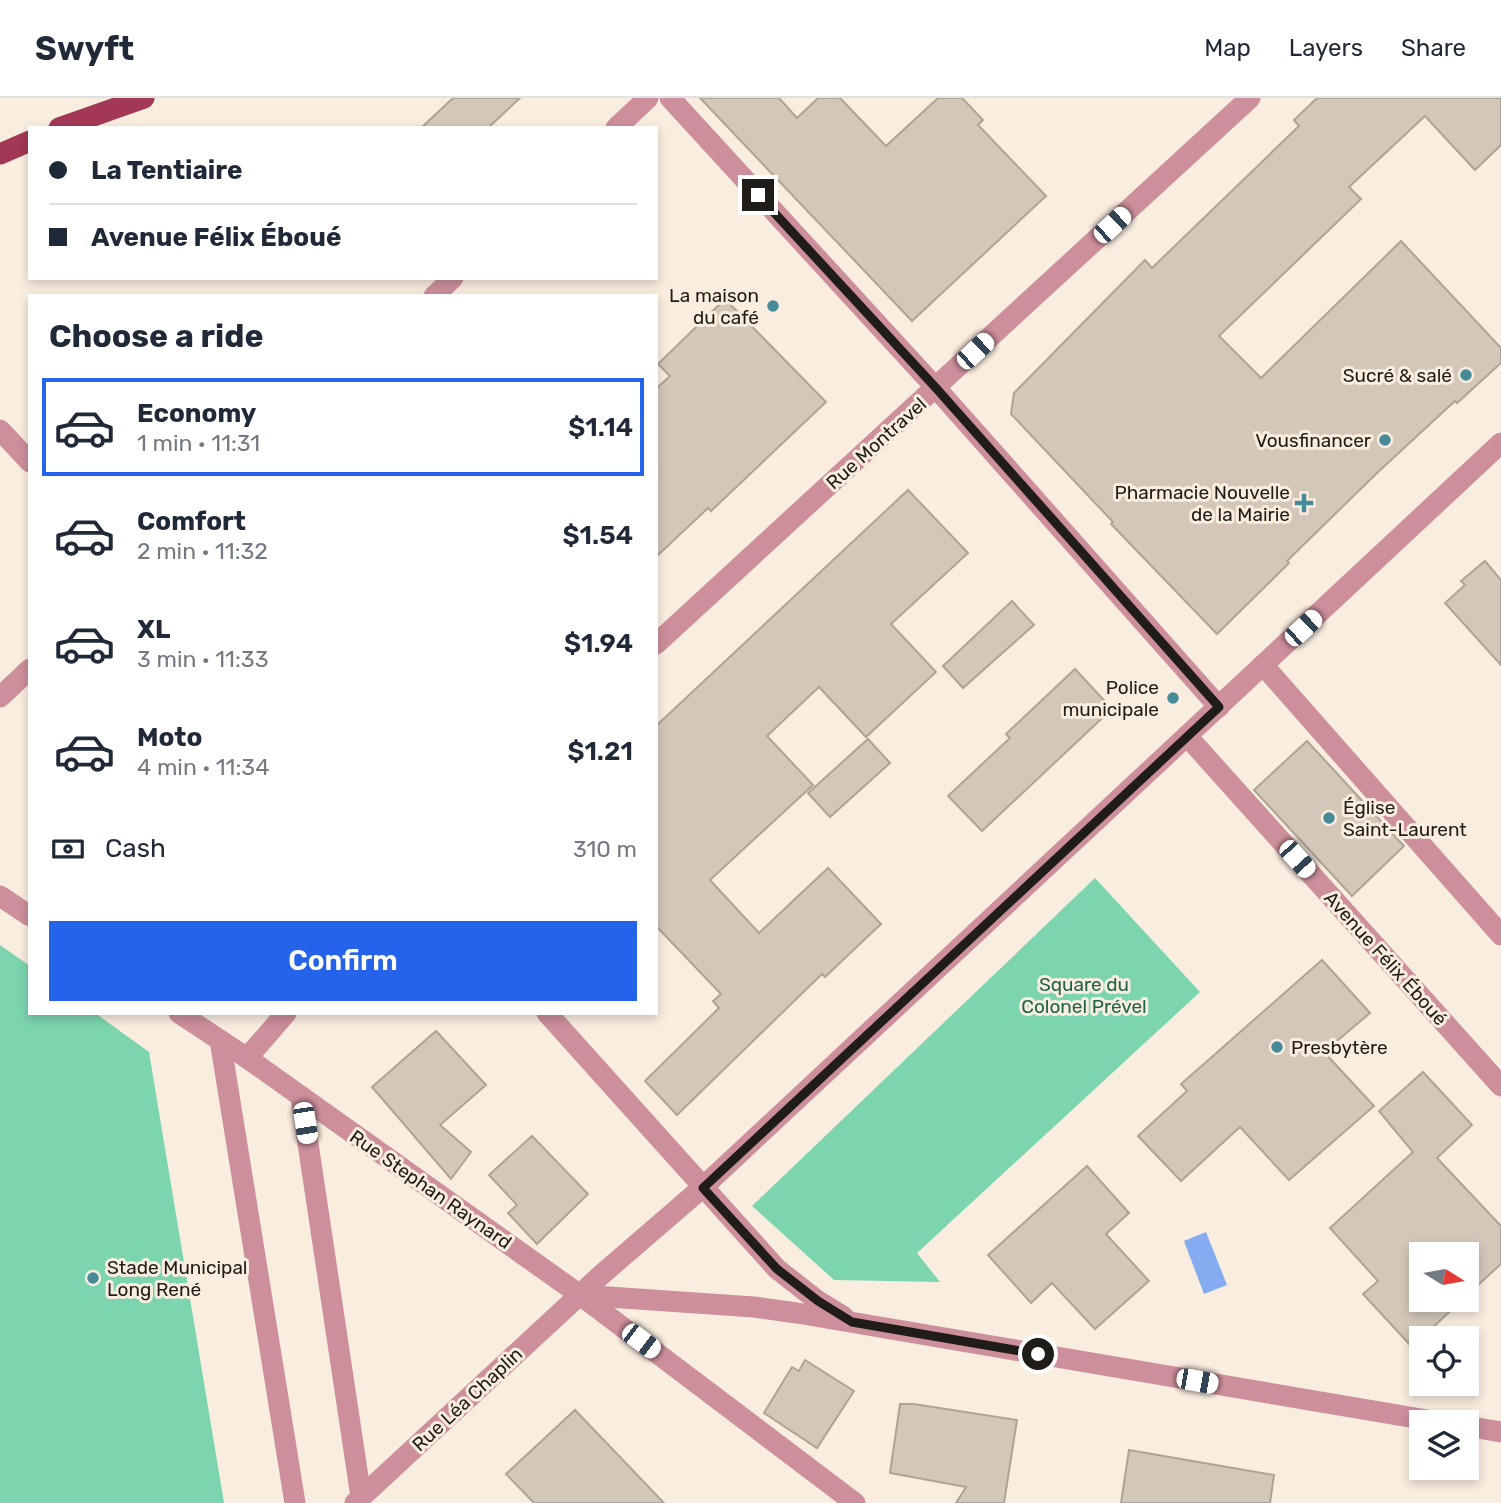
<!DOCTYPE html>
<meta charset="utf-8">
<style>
body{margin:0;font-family:Rubik,sans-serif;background:#f2f2f3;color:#1f2937;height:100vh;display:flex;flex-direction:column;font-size:26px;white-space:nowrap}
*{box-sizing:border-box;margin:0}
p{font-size:23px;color:#747a83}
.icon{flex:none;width:38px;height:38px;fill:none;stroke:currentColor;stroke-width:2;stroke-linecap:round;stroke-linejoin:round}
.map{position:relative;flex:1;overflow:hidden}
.sheet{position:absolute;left:28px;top:196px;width:630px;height:721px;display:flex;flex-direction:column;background:#fff;border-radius:0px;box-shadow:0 4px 10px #0003}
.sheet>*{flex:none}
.banner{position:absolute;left:28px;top:28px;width:630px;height:154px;border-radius:0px;box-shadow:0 4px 10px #0003;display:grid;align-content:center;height:154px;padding:0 21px;background:#fff}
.needle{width:46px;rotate:101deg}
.controls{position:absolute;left:1409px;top:1144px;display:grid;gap:14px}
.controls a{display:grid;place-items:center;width:70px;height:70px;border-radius:0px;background:#fff;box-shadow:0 4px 10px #0003;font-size:35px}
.end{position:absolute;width:32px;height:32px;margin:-16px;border:9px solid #201c17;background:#fff;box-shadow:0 0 0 4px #fff}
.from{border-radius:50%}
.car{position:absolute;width:21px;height:42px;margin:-21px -10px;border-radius:9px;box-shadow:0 0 5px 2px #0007;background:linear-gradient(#fff 24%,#345 0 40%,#fff 0 76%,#345 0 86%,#fff 0)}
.banner b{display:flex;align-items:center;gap:24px;height:66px;font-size:26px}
.banner b+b{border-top:2px solid #e0e1e3}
.banner i{width:18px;height:18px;background:#1f2937}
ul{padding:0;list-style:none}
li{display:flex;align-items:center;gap:21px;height:98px;margin:0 14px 10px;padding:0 7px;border:4px solid transparent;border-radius:0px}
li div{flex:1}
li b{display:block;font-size:26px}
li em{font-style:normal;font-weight:600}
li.active{border-color:#2563eb}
li>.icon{width:63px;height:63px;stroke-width:1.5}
h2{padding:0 21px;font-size:32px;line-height:84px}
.pay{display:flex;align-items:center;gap:18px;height:77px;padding:0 21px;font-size:26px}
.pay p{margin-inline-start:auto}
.cta{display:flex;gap:14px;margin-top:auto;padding:14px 21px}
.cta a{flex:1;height:80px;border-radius:0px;background:#2563eb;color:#fff;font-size:28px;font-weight:600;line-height:80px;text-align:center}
header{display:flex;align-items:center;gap:42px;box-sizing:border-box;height:98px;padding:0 35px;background:#fff;border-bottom:2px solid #e0e1e3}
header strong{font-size:33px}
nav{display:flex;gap:38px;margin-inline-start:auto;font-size:24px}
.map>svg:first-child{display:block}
.green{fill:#7cd5af}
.water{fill:#85acf0}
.building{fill:#d2c7b9;stroke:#aea395;stroke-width:2}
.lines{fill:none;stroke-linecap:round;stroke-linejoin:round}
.minor{stroke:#cc8f9b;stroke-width:21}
.major{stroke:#a23856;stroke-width:21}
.route{stroke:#201c17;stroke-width:9}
.poi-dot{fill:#468a98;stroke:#f9eddf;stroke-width:2.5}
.labels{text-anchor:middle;stroke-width:6;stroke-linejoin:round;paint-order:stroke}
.poi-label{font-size:19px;fill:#201c17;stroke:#f9eddf;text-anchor:end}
.street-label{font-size:19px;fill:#201c17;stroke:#f9eddf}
.park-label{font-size:19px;fill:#1d644a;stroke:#f9eddf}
</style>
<header>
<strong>Swyft</strong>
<nav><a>Map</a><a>Layers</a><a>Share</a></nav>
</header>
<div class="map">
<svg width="1501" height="1405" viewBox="0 0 1501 1405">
<rect width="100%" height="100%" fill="#f9eddf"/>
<g class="green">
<polygon points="1095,780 1200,894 917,1155 940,1184 834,1182 752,1108"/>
<polygon points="0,847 30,868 30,915 95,915 149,954 224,1405 0,1405"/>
</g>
<polygon class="water" points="1206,1134 1227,1187 1204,1196 1184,1143"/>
<g class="building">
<polygon points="453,0 520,0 488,30 421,30"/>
<polygon points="700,0 779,0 797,20 818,0 840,0 886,48 938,0 962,0 983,22 978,27 1046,98 912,223"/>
<polygon points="1317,0 1501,0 1501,47 1475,72 1425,18 1349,89 1361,101 1219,238 1261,280 1401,143 1501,250 1501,265 1457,305 1455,303 1377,375 1287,463 1289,465 1217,536 1111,426 1113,424 1011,316 1014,295 1145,162 1152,170 1299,28 1294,22"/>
<polygon points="725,201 826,304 711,413 708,410 656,459 656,291 670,278 658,266"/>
<polygon points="908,392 968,455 891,526 936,574 866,639 819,589 767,638 813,687 710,782 759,835 828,770 881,826 825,879 822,876 677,1017 645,983 719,910 713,903 721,896 656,828 656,628"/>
<polygon points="1485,463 1501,482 1501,567 1445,505 1465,487 1461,483"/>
<polygon points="1012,503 1034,527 963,590 943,568"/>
<polygon points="1075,571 1112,611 982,733 948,698 1010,640 1006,636"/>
<polygon points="868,641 890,665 830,719 808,695"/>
<polygon points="1307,643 1404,748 1352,798 1254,692"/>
<polygon points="1322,862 1370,915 1324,954 1374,1008 1289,1082 1240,1029 1181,1083 1138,1038 1187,993 1181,986"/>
<polygon points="436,933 486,987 440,1027 471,1054 451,1081 372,989"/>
<polygon points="1423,974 1472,1027 1437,1060 1501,1128 1501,1166 1466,1198 1466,1157 1421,1157 1421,1202 1462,1202 1412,1249 1363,1196 1378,1183 1330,1130 1413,1054 1379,1013"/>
<polygon points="532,1038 588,1096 537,1146 508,1115 517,1107 489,1077"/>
<polygon points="1087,1068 1129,1115 1106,1136 1149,1183 1095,1231 1052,1185 1031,1205 988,1157"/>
<polygon points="805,1262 854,1293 817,1350 764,1315 792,1269 799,1273"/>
<polygon points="900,1306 914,1306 1017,1322 1004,1405 956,1405 966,1389 890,1375"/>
<polygon points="575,1312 664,1405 534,1405 506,1376"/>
<polygon points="1129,1352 1274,1377 1270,1405 1121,1405"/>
</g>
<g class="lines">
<g class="minor">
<polyline points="670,0 936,290 1219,609"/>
<polyline points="616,30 648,0"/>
<polyline points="434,198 453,180"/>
<polyline points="0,332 30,364"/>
<polyline points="656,546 1250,0"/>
<polyline points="1263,567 1501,837"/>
<polyline points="0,599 30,571"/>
<polyline points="1187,638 1501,988"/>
<polyline points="0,798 30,818"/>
<polyline points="179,915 247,960 580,1197 855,1405"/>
<polyline points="547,915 777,1171 818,1203 844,1219"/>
<polyline points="220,942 295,1405"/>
<polyline points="247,960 286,915"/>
<polyline points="301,999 361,1399"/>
<polyline points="580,1197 754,1209 797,1215 1445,1325"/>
<polyline points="1466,1328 1501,1334"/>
<polyline points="355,1405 600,1178 703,1089 1501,345"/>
</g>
<g class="major">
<polyline points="59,30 144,0"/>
<polyline points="0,56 30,43"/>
</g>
</g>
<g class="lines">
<polyline class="route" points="758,97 936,290 1219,609 703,1090 777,1171 818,1203 852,1224 1038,1256"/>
</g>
<g class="poi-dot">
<circle cx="773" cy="208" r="7"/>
<circle cx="1466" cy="277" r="7"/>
<circle cx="1385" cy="342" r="7"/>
<path d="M1300.5 394.5h7v7h7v7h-7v7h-7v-7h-7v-7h7z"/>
<circle cx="1173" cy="600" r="7"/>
<circle cx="1329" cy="720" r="7"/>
<circle cx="1277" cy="949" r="7"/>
<circle cx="93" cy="1180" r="7"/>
</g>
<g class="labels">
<g class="poi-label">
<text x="759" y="204">La maison<tspan x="759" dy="22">du café</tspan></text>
<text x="1452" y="284">Sucré &amp; salé</text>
<text x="1371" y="349">Vousfinancer</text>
<text x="1290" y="401">Pharmacie Nouvelle<tspan x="1290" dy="22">de la Mairie</tspan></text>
<text x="1159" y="596">Police<tspan x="1159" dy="22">municipale</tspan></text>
<text x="1343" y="716" text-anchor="start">Église<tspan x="1343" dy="22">Saint-Laurent</tspan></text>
<text x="1291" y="956" text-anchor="start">Presbytère</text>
<text x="107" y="1176" text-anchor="start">Stade Municipal<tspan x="107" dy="22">Long René</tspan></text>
</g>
<g class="street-label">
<text transform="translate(876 345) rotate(-42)" y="7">Rue Montravel</text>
<text transform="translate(1386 860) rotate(48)" y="7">Avenue Félix Éboué</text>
<text transform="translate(431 1091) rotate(35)" y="7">Rue Stephan Raynard</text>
<text transform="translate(467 1301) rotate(-43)" y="7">Rue Léa Chaplin</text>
</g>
<g class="park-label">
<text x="1084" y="893">Square du<tspan x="1084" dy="22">Colonel Prével</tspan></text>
</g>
</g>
</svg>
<div class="controls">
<a><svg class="needle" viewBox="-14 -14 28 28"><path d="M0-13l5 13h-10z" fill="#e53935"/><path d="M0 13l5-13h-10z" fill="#747a83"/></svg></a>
<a><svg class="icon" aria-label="locate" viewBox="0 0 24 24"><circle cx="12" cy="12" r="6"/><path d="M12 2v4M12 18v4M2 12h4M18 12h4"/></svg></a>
<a><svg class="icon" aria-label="layers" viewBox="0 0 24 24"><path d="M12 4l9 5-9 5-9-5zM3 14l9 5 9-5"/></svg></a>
</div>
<i class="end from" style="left:1038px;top:1256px"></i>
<i class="end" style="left:758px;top:97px"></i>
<i class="car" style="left:1112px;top:127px;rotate:47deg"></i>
<i class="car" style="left:975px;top:253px;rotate:47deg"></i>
<i class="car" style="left:1303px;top:530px;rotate:47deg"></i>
<i class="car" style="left:1297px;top:761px;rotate:138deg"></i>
<i class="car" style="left:305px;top:1025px;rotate:171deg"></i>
<i class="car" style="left:641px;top:1243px;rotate:127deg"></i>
<i class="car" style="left:1197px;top:1283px;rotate:100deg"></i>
<div class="banner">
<b><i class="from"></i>La Tentiaire</b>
<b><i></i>Avenue Félix Éboué</b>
</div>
<section class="sheet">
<h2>Choose a ride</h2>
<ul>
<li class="active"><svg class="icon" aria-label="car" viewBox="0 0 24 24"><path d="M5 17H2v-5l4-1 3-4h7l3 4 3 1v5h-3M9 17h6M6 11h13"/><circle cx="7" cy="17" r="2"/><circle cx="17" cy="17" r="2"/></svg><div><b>Economy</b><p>1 min · 11:31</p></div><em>$1.14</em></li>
<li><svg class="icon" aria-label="car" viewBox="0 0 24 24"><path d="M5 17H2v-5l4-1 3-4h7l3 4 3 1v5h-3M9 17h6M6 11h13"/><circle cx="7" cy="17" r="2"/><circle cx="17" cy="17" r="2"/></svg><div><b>Comfort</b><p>2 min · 11:32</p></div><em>$1.54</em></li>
<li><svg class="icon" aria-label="car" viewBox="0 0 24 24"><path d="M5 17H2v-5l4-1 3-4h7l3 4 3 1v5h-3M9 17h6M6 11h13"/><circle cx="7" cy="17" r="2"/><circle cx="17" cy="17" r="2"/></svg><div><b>XL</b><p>3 min · 11:33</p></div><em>$1.94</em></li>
<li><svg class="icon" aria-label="car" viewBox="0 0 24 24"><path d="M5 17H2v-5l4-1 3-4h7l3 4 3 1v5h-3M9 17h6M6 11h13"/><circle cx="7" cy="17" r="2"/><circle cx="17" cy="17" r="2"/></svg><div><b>Moto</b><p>4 min · 11:34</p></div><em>$1.21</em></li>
</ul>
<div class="pay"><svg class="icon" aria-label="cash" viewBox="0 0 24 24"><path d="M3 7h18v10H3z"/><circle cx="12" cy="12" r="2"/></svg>Cash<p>310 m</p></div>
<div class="cta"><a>Confirm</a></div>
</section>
</div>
